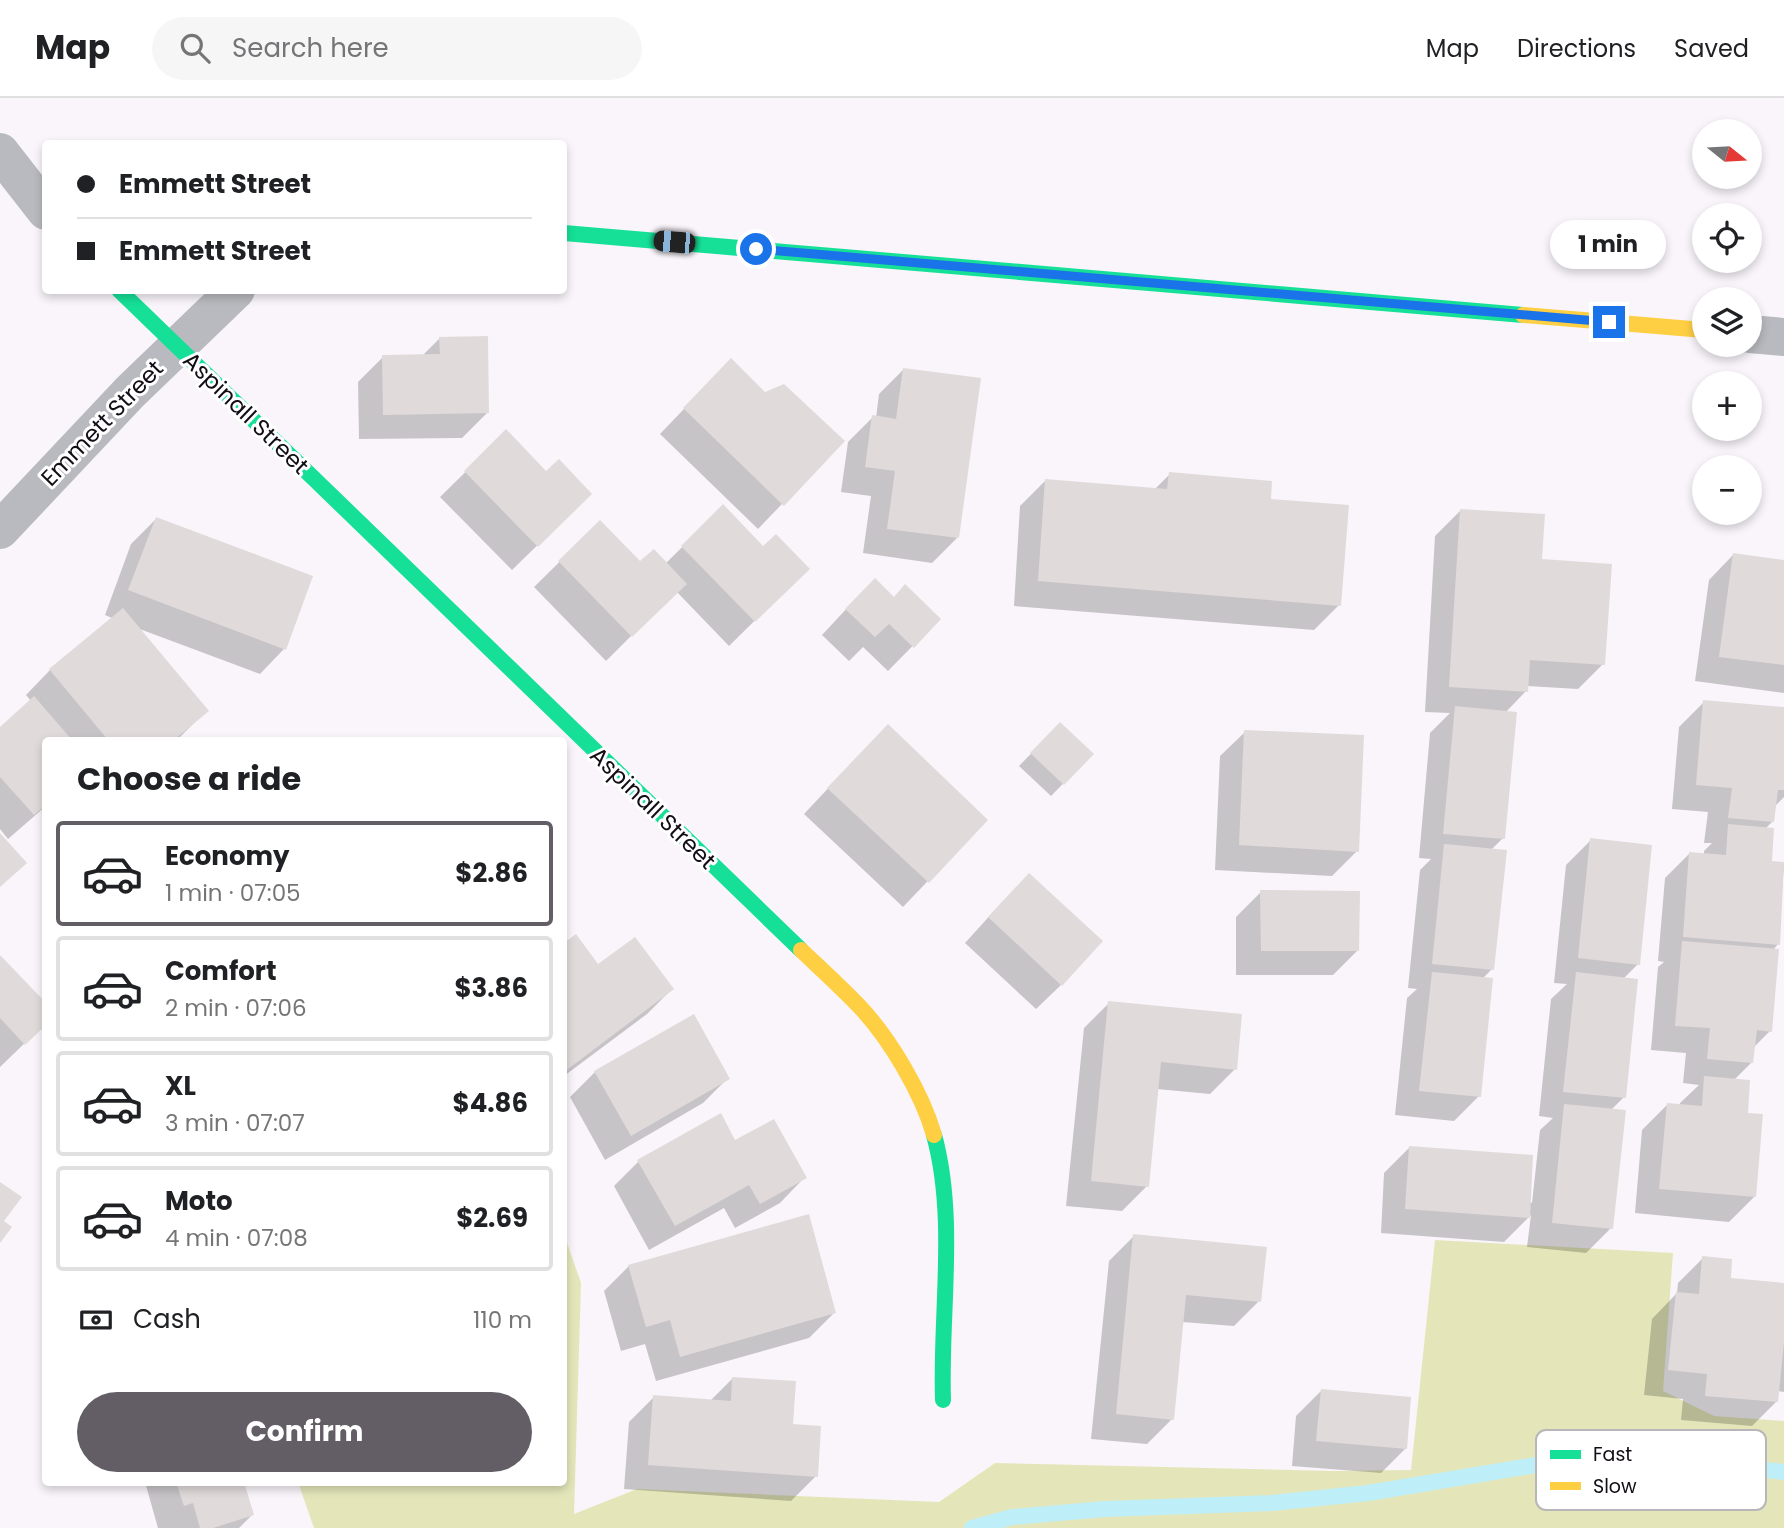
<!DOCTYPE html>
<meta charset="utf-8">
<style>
body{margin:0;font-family:Poppins,sans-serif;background:#f6f6f6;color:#202124;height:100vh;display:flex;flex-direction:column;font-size:26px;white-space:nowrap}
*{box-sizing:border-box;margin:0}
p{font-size:23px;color:#757577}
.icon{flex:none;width:38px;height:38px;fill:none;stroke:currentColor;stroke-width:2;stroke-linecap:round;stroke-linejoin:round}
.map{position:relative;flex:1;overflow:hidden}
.drawer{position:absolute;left:42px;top:639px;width:525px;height:749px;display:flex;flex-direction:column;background:#fff;border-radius:7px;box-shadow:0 4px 10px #0003}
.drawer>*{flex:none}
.guide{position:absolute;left:42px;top:42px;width:525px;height:154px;border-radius:7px;box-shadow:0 4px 10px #0003;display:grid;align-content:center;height:154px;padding:0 35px;background:#fff}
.needle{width:46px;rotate:108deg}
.fabs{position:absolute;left:1692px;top:21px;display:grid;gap:14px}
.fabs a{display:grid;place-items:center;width:70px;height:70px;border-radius:50%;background:#fff;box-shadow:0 4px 10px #0003;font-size:35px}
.end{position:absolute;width:32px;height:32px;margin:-16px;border:9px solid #1a73e8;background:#fff;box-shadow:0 0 0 4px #fff}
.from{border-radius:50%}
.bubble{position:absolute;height:49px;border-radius:24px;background:#fff;box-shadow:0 4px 10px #0003;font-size:23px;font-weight:700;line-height:49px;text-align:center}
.car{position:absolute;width:21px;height:42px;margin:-21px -10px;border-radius:9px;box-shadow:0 0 5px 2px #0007;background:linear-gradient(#222 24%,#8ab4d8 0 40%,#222 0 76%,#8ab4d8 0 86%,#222 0)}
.guide b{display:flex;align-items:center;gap:24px;height:66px;font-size:26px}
.guide b+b{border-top:2px solid #e0e0e0}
.guide i{width:18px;height:18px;background:#202124}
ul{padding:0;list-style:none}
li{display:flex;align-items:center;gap:21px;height:105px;margin:0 14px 10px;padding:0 21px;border:4px solid #e0e0e0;border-radius:7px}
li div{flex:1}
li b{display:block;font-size:26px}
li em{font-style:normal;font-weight:700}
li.current{border-color:#635e66}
li>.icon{width:63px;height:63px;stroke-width:1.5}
h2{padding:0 35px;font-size:32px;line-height:84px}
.pay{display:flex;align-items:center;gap:18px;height:77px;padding:0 35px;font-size:26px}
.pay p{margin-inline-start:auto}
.primary-button{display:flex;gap:14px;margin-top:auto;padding:14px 35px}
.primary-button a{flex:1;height:80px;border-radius:42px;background:#635e66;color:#fff;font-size:28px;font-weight:700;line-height:80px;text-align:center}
header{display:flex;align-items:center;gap:42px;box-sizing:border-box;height:98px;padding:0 35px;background:#fff;border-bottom:2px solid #e0e0e0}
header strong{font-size:33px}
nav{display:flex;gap:38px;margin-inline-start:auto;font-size:24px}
.search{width:490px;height:63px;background:#f6f6f6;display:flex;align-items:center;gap:18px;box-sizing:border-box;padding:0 24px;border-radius:38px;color:#757577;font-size:26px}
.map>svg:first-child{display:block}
.green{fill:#e4e6ba}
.shadow{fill:#0003}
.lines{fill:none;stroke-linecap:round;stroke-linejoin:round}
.stream{stroke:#beeff9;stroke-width:16}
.building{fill:#e1dada}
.street{stroke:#b9babf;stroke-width:38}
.fast{stroke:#16e098;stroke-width:16}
.slow{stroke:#ffcf43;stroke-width:16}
.route{stroke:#1a73e8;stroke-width:9}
.labels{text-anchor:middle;stroke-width:6;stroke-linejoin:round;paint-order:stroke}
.street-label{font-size:23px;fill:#120d15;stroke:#fff}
.key{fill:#fff;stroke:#b8b6b9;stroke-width:2}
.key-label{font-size:19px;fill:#120d15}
</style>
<header>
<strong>Map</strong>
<div class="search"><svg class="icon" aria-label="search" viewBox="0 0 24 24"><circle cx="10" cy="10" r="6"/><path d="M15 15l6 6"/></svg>Search here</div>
<nav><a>Map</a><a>Directions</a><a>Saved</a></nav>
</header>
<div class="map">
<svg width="1784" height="1430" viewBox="0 0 1784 1430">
<rect width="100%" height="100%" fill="#f9f5fb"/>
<polygon class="green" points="564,1136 581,1185 574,1416 637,1391 939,1404 995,1365 1333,1373 1411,1372 1435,1142 1673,1155 1663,1293 1714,1318 1784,1323 1784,1430 314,1430 298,1384 564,1384"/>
<g class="shadow">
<polygon points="440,240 487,315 462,340 359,341 358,284 383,259 422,258"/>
<polygon points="904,271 957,440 932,465 863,455 871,398 841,394 848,344 873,319 876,320 879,296"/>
<polygon points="706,288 765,296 782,406 758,431 660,336"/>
<polygon points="506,334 546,375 590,396 512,472 440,399"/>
<polygon points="1170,376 1339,507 1314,532 1014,508 1020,408 1045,383 1154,392"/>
<polygon points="723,409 763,450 807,471 729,548 676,493 606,563 534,489 600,424 640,466 665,466"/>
<polygon points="1460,413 1540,463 1603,566 1578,591 1527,588 1526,593 1505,615 1503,740 1491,752 1492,871 1483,880 1479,998 1454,1023 1395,1017 1407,900 1417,891 1408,890 1420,772 1431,761 1419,760 1430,635 1450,615 1425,614 1435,438"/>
<polygon points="156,421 284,551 260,576 137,530 206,613 177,642 46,642 46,708 8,741 0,731 0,631 31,603 26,597 50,572 112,520 105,517 131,446"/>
<polygon points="1733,457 1784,464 1784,595 1695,583 1709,482"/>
<polygon points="893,501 939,521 888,573 863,549 849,563 822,537 850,507"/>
<polygon points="1704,604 1784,610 1784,699 1774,709 1773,723 1765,731 1770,764 1784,766 1778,846 1773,852 1770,933 1753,950 1752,964 1733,983 1746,1017 1754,1099 1729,1124 1635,1115 1642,1032 1667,1007 1680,1008 1680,1005 1699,987 1683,985 1686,955 1651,952 1658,869 1664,864 1658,863 1665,780 1690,755 1704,757 1704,753 1712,745 1704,745 1708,714 1672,711 1679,629"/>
<polygon points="1060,626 1092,656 1051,698 1019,668"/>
<polygon points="1245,634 1357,753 1332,778 1215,772 1220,658"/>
<polygon points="863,653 986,722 903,809 804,716"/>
<polygon points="1591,742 1638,866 1623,881 1624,999 1611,1012 1611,1130 1586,1155 1527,1149 1531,1117 1504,1144 1381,1135 1384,1075 1409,1050 1532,1105 1540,1032 1553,1020 1539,1018 1551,901 1567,886 1554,885 1566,767"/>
<polygon points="1261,794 1358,852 1333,877 1236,877 1236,819"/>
<polygon points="1004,802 1061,887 1036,911 965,845"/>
<polygon points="575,838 598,869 672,891 647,916 564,978 564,847"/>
<polygon points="0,859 29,941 0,969"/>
<polygon points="1109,905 1235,971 1210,996 1157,991 1147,1088 1122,1113 1066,1108 1084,930"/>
<polygon points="595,974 728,980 703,1005 605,1062 570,999"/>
<polygon points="735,1045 804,1080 780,1105 735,1130 724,1110 649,1152 614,1088 639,1063"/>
<polygon points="1134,1138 1259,1203 1234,1228 1182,1224 1172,1321 1147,1346 1091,1341 1109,1163"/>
<polygon points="1703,1160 1729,1182 1784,1187 1784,1294 1778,1293 1777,1303 1752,1328 1681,1322 1683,1301 1644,1297 1652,1221 1677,1195 1678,1185"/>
<polygon points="629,1168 834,1215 809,1240 656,1283 645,1246 621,1253 604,1193"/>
<polygon points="733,1280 791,1328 816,1378 791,1403 624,1391 629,1324 654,1299 710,1303"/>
<polygon points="1321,1293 1406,1350 1381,1375 1292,1368 1296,1318"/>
<polygon points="145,1384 242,1384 252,1417 239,1430 158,1430"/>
</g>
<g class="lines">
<polyline class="stream" points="972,1430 1012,1419 1105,1411 1272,1405 1368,1395 1608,1355 1784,1374"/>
</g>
<g class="building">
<polygon points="488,238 489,315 383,317 382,257 440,256 439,239"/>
<polygon points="731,260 765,294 784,286 845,343 784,408 683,310"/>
<polygon points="903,270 981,280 959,440 887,431 895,373 865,369 872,317 896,321"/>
<polygon points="506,331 546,373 559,361 592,396 538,449 464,373"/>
<polygon points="1169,374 1272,383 1271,401 1349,407 1341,508 1038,483 1045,381 1167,391"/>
<polygon points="723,406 763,448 776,436 810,471 755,524 681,448"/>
<polygon points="1460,411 1545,416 1542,461 1612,466 1605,567 1530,562 1528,594 1449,589"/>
<polygon points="156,419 313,478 286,552 128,492"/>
<polygon points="600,422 640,463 654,451 687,486 632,539 558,463"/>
<polygon points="1733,455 1784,462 1784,567 1719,559"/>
<polygon points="875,480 894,499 905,486 941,521 914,550 889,526 875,539 845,511"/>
<polygon points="123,510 209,613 174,642 108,642 49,571"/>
<polygon points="34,598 72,642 46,642 46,707 34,717 0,679 0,629"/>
<polygon points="1703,602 1784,609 1784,692 1778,692 1774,724 1728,720 1732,690 1696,687"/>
<polygon points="1455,608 1517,614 1505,741 1443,736"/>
<polygon points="1060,624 1094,656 1064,687 1030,655"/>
<polygon points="888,626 988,722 929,785 827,690"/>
<polygon points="1244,632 1364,637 1359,754 1239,747"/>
<polygon points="1728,726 1774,730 1772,763 1784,764 1780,847 1683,839 1689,754 1726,757"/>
<polygon points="0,735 27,765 0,789"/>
<polygon points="1590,740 1652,747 1640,867 1578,860"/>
<polygon points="1444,746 1507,752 1494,872 1432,866"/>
<polygon points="1029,775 1103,843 1062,888 988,819"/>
<polygon points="1260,792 1360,793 1359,853 1261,853"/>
<polygon points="576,836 598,866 635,839 674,891 564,974 564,845"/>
<polygon points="1682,843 1779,851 1772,934 1757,932 1753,965 1707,961 1710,930 1675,928"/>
<polygon points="0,857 46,905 46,927 25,947 0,920"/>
<polygon points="1432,874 1493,880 1481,999 1419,993"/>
<polygon points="1576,874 1638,881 1626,1000 1563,994"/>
<polygon points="1108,903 1242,916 1237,972 1161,964 1149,1089 1091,1083"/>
<polygon points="694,916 730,981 631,1038 594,973"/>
<polygon points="1704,978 1750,982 1748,1015 1763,1016 1756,1099 1659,1091 1667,1005 1702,1008"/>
<polygon points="1564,1006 1626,1012 1613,1131 1552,1125"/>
<polygon points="721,1015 735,1042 774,1021 807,1080 760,1106 749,1087 675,1128 637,1062"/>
<polygon points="1409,1048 1533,1057 1530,1120 1405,1111"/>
<polygon points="0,1084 22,1099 4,1123 12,1129 0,1145"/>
<polygon points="809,1116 836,1215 680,1259 670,1222 646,1229 628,1167"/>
<polygon points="1133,1136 1267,1149 1261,1204 1186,1197 1174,1322 1116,1316"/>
<polygon points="1702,1158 1732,1161 1731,1180 1784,1185 1784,1244 1778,1304 1705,1298 1707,1276 1668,1272 1676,1194 1699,1196"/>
<polygon points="732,1279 796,1283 793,1326 821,1328 818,1379 648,1367 653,1297 731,1303"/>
<polygon points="1321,1291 1411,1299 1407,1351 1316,1343"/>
<polygon points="176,1384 244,1384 254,1417 213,1430 200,1430 193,1405 184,1408"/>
</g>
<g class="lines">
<g class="street">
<polyline points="0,54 46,113"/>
<polyline points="1750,236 1784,239"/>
<polyline points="0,432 130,294 236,192"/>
</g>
<g class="fast">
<polyline points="564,135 1523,217"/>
<polyline points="119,192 801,852"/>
<path d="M 934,1037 C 957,1120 940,1216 943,1302"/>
</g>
<g class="slow">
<polyline points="1523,217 1704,232"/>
<path d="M 801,852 C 821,871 841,889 860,909 C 890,941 922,995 934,1037"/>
</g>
</g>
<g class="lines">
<polyline class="route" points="756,151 1609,224"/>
</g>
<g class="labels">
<g class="street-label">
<text transform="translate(246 315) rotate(44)" y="8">Aspinall Street</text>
<text transform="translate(102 325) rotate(-46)" y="8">Emmett Street</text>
<text transform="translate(653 710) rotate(44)" y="8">Aspinall Street</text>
</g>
</g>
<rect x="1536" y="1332" width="230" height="80" rx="10" class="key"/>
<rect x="1550" y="1352" width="31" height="9" fill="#16e098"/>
<rect x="1550" y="1384" width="31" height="8" fill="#ffcf43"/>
<g class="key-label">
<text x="1593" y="1363">Fast</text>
<text x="1593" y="1395">Slow</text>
</g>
</svg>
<div class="fabs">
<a><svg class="needle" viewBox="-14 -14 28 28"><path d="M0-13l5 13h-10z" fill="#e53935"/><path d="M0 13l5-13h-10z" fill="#757577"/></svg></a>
<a><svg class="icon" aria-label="locate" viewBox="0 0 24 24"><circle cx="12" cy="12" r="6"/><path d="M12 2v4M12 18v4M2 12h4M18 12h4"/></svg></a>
<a><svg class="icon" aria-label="layers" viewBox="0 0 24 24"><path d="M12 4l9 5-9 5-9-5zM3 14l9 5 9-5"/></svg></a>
<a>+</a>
<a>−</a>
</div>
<i class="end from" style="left:756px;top:151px"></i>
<i class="end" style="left:1609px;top:224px"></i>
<div class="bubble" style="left:1550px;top:122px;width:116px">1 min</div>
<i class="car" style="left:674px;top:144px;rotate:275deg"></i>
<div class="guide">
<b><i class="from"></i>Emmett Street</b>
<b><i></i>Emmett Street</b>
</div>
<section class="drawer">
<h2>Choose a ride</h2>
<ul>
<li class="current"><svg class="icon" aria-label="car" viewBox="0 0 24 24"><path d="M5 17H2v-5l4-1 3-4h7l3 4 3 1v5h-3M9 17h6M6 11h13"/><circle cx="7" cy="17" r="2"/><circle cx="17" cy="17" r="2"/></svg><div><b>Economy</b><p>1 min · 07:05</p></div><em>$2.86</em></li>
<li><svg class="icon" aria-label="car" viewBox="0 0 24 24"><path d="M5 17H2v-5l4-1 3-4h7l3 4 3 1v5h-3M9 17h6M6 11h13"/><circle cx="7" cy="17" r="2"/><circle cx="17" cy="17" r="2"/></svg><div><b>Comfort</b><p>2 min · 07:06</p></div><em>$3.86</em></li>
<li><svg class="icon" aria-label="car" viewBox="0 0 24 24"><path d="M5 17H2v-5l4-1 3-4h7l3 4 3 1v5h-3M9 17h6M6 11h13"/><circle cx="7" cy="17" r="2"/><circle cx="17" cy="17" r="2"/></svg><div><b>XL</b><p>3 min · 07:07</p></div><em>$4.86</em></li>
<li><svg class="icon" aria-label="car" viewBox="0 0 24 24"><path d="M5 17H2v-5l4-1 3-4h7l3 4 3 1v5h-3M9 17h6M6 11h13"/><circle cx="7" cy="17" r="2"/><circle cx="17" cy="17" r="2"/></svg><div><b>Moto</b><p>4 min · 07:08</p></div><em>$2.69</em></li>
</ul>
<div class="pay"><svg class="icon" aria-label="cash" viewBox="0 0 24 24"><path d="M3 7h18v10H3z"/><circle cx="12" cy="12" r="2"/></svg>Cash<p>110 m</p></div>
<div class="primary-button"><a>Confirm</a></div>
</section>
</div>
